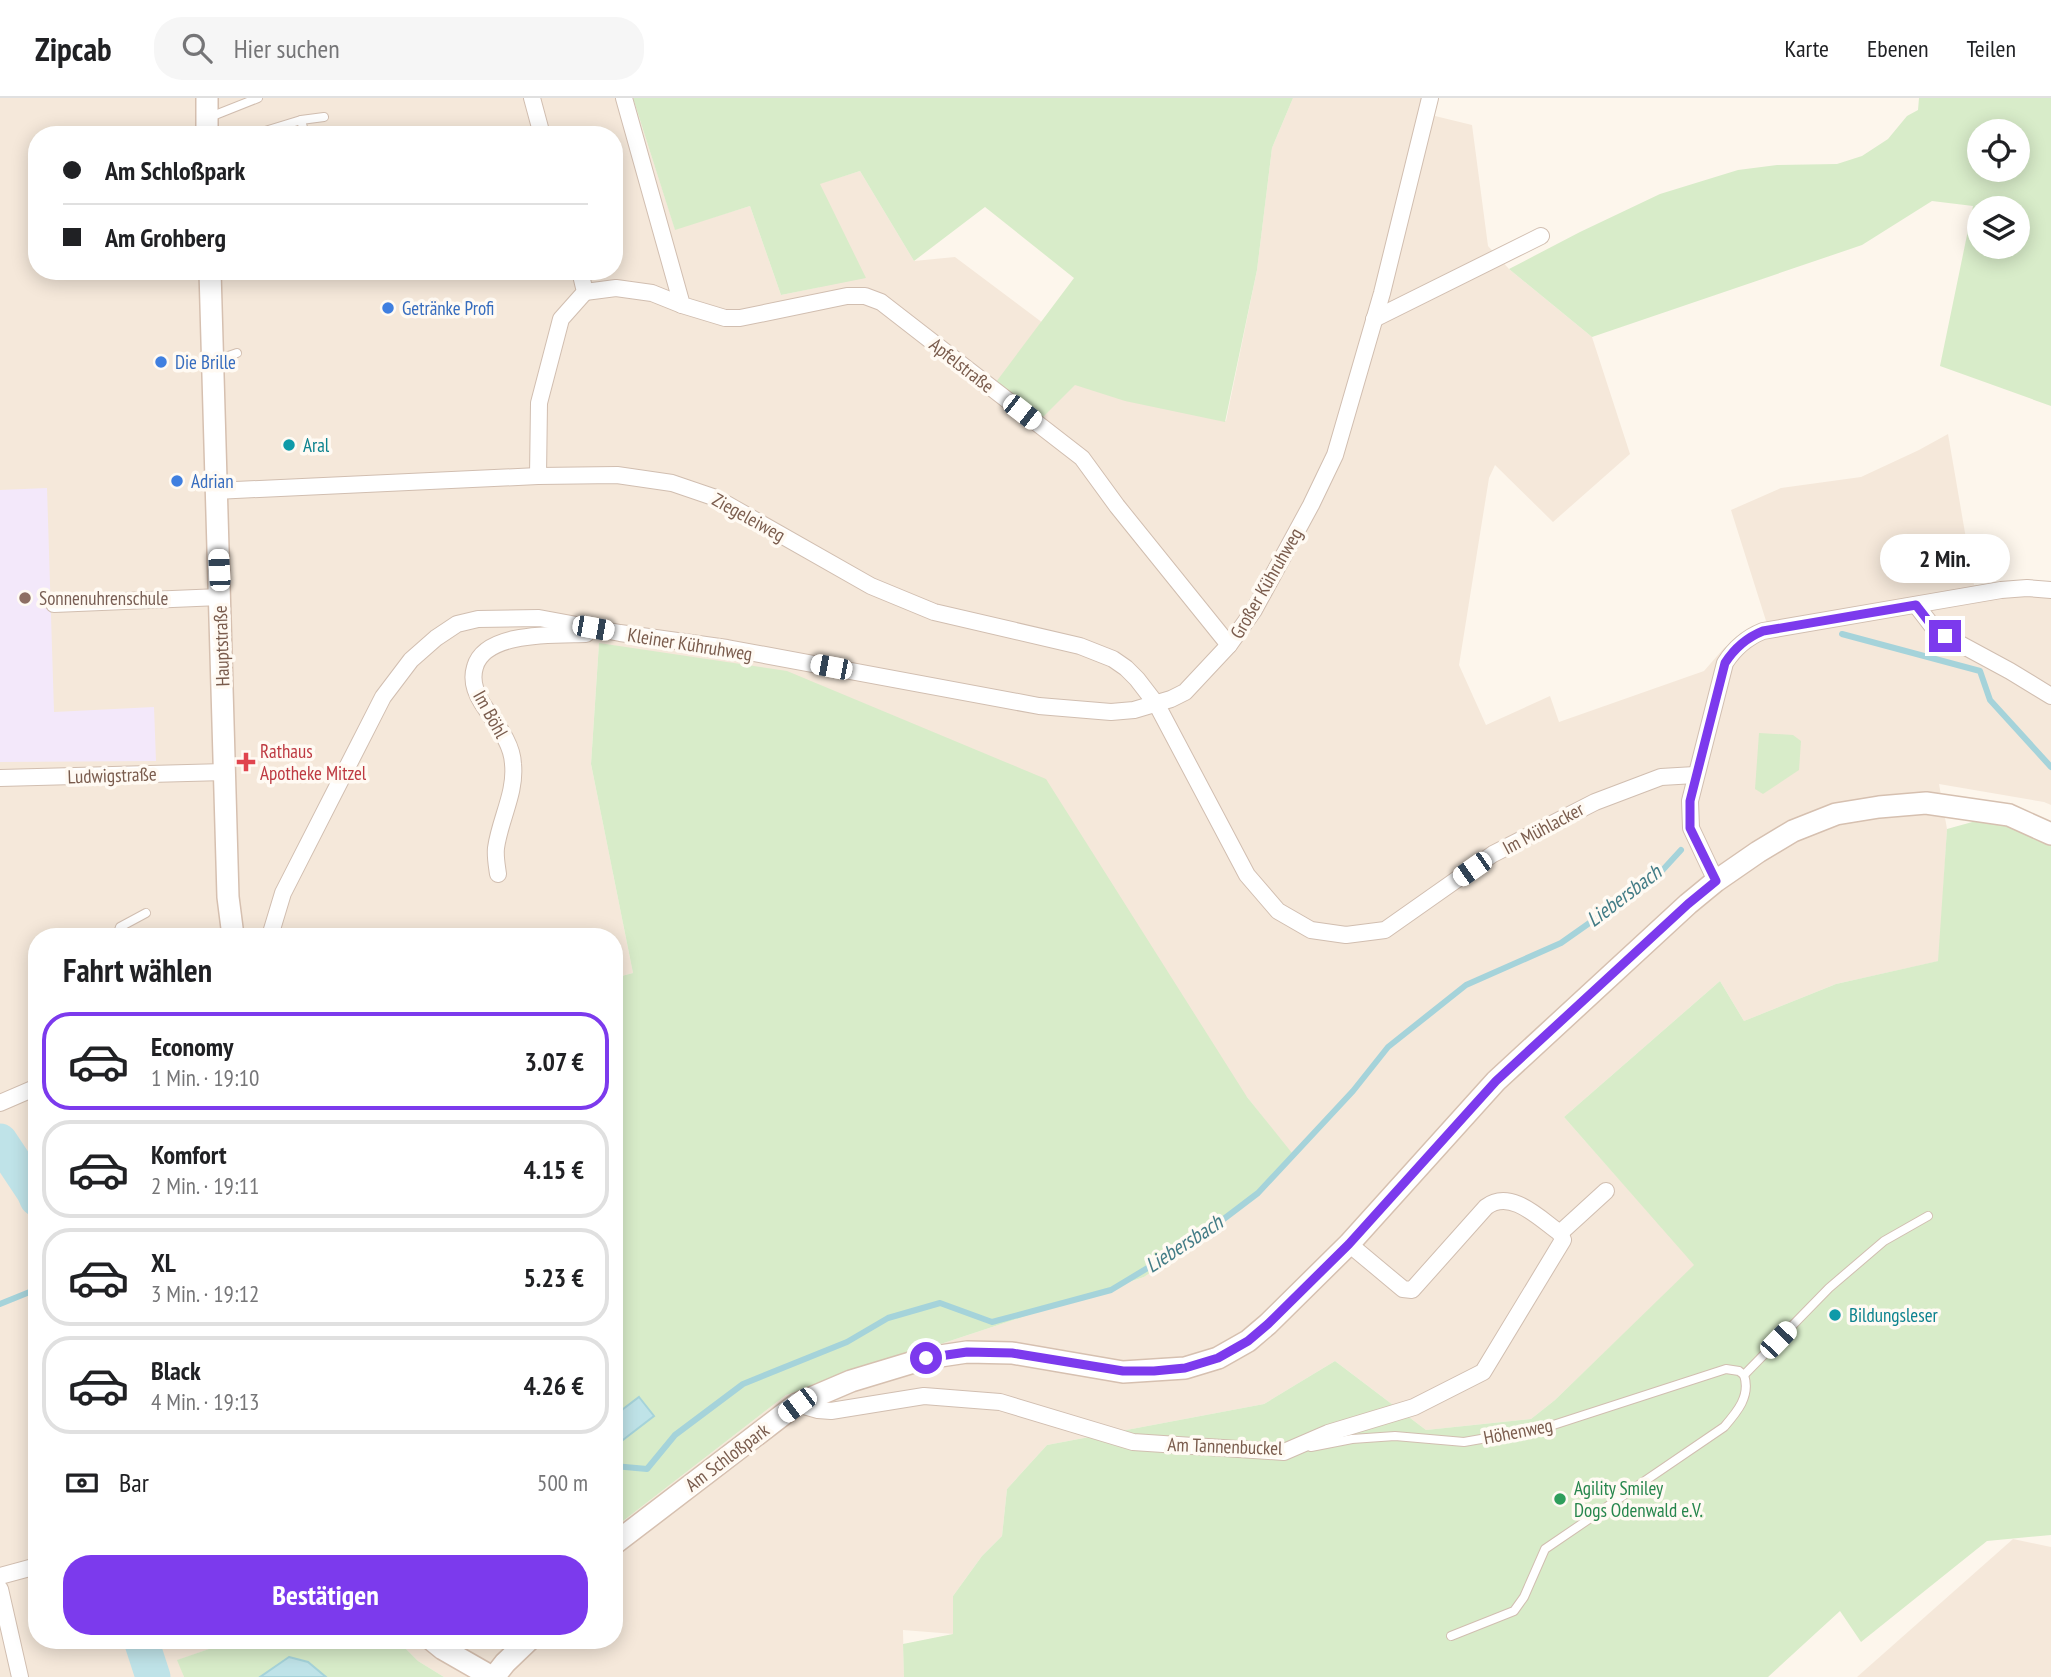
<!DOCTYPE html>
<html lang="de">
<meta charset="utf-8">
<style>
body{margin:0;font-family:"PT Sans Narrow",sans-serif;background:#f6f6f6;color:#202124;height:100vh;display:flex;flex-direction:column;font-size:26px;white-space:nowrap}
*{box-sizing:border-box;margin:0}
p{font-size:23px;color:#757577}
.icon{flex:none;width:38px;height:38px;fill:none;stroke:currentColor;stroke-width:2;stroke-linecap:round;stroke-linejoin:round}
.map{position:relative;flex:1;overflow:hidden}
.panel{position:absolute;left:28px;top:830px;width:595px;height:721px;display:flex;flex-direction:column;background:#fff;border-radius:28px;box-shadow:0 4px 18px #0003}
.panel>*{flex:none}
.guide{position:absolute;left:28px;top:28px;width:595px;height:154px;border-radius:28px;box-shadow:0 4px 18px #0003;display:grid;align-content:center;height:154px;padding:0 35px;background:#fff}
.controls{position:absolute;left:1967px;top:21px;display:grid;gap:14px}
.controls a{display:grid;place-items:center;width:63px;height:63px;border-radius:50%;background:#fff;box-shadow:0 4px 18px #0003;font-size:35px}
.end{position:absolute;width:32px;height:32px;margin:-16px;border:9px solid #7c3aed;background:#fff;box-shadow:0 0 0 4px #fff}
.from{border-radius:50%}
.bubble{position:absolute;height:49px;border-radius:24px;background:#fff;box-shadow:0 4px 18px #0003;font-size:23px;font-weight:600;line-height:49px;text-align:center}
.car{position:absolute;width:21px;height:42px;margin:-21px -10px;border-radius:9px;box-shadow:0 0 5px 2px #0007;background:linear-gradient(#fff 24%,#345 0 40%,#fff 0 76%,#345 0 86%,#fff 0)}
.guide b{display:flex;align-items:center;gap:24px;height:66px;font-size:26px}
.guide b+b{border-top:2px solid #e0e0e0}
.guide i{width:18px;height:18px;background:#202124}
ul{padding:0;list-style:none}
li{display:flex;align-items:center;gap:21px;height:98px;margin:0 14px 10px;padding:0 21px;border:4px solid #e0e0e0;border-radius:28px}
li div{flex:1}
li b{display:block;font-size:26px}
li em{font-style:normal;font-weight:600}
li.current{border-color:#7c3aed}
li>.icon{width:63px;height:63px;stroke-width:1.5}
h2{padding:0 35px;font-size:32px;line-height:84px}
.pay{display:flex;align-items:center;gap:18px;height:77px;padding:0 35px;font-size:26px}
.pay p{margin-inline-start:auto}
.button{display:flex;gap:14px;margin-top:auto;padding:14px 35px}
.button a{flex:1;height:80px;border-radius:28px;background:#7c3aed;color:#fff;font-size:28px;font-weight:600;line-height:80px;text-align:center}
header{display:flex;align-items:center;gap:42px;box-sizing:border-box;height:98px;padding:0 35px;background:#fff;border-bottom:2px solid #e0e0e0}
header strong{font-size:33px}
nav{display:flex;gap:38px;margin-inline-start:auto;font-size:24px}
.search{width:490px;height:63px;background:#f6f6f6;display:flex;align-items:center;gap:18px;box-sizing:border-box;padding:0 24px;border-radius:28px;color:#757577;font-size:26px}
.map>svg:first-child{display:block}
.residential{fill:#f5e8da;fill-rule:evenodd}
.education{fill:#f3e8fa}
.green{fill:#d8ecc9;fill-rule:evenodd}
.water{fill:#bfe3e8;stroke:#a5d3da;stroke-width:2}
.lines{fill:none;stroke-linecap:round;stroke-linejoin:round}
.stream{stroke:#a5d3da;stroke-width:6}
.river{stroke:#bfe3e8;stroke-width:35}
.lane-casing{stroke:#d1beb0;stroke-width:10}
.street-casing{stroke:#d1beb0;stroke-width:18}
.secondary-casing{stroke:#d6c0b0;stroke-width:24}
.lane{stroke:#fff;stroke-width:8}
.street{stroke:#fff;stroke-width:16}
.secondary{stroke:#fff;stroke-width:21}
.route{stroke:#7c3aed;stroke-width:9}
.shop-dot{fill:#3f7fe0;stroke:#fffaf3;stroke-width:2.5}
.culture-dot{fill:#0f9aa8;stroke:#fffaf3;stroke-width:2.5}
.education-dot{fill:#8d6e63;stroke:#fffaf3;stroke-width:2.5}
.health-dot{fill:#e0444e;stroke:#fffaf3;stroke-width:2.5}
.leisure-dot{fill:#2e9e5b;stroke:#fffaf3;stroke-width:2.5}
.labels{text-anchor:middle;stroke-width:7;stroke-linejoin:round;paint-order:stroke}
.shop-label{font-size:19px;fill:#366cbe;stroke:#fffaf3;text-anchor:start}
.street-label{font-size:19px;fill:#7a5c4d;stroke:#fffaf3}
.culture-label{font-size:19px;fill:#0d838f;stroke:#fffaf3;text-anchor:start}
.education-label{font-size:19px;fill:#785e54;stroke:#fffaf3;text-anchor:start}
.health-label{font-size:19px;fill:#be3a42;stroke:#fffaf3;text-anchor:start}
.leisure-label{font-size:19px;fill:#27864d;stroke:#fffaf3;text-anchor:start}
.water-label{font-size:21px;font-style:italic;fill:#437c86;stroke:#fffaf3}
</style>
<header>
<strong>Zipcab</strong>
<div class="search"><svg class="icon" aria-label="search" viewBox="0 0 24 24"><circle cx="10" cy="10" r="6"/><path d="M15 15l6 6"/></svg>Hier suchen</div>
<nav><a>Karte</a><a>Ebenen</a><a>Teilen</a></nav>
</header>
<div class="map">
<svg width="2051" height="1579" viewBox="0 0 2051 1579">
<rect width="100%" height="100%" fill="#fdf6ec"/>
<g class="residential">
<path d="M 0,0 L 633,0 L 675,131 L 750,108 L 781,197 L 820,189 L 776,99 L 860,73 L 914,163 L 955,159 L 1132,292 L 1226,323 L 1257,172 L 1272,50 L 1293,0 L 1435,0 L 1435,18 L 1472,27 L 1488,148 L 1509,171 L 1592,239 L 1630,356 L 1553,424 L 1495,367 L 1489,380 L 1459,567 L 1486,627 L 1550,598 L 1559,624 L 1704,573 L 1724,550 L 1753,530 L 1767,526 L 1731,412 L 1781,390 L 1861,379 L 1919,352 L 1948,336 L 1974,487 L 2051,483 L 2051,707 L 2044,704 L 1939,686 L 1947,731 L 1939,863 L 1836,886 L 1744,923 L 1720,883 L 1564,1019 L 1695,1167 L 1555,1302 L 1531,1321 L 1426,1332 L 1335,1263 L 1264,1306 L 1047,1347 L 1007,1391 L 1002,1438 L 982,1458 L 953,1498 L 954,1536 L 903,1532 L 904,1579 L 444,1579 L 418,1563 L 397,1542 L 614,1542 L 614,1430 L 786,1297 L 1144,1179 L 1292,1056 L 1247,999 L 599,545 L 591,666 L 633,875 L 614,880 L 614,838 L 37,838 L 37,1542 L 235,1542 L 178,1562 L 184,1579 L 0,1579 ZM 37,37 L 614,37 L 614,173 L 37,173 Z"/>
<polygon points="2013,1441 2051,1449 2051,1579 1857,1579"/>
</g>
<polygon class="education" points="47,390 54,614 154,609 156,663 0,664 0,392"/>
<g class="green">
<polygon points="633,0 1293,0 1272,50 1257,172 1225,324 1125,303 1075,287 1042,320 996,284 1074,180 985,109 914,163 860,73 820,86 866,180 781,197 750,108 675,132"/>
<path d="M 1919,0 L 2051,0 L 2051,308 L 1940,268 L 1973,108 L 1932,103 L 1862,147 L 1592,239 L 1509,171 L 1580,134 L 1660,96 L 1738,72 L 1777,67 L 1837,66 L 1862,58 L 1888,41 L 1907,18 L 1918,12 ZM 1979,33 L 2018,33 L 2018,72 L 1979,72 ZM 2018,110 L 2018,149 L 1979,149 L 1979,110 Z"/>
<polygon points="599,545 787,573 1046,681 1247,999 1292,1055 1240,1110 1144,1179 786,1297 614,1430 614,880 633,875 591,666"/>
<polygon points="1759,635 1793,637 1801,643 1799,672 1763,696 1755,691"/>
<polygon points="1994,718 2051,743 2051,1437 1987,1443 1861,1544 1840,1513 1768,1579 904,1579 903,1546 953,1536 953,1498 982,1458 1002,1438 1007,1391 1047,1347 1264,1306 1335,1263 1426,1332 1531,1321 1555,1302 1694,1167 1564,1019 1720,883 1744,923 1836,886 1938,863 1947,731"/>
<polygon points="235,1542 397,1542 418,1563 444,1579 184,1579 177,1562"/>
</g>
<g class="water">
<polygon points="639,1299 654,1318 619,1345 614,1340 614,1318"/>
<polygon points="289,1559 308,1564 326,1579 260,1579"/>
</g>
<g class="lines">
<g class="stream">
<polyline points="1842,536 1980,573 1990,602 2051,669"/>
<polyline points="0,1206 37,1191"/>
<polyline points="614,1368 647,1371 675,1337 743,1286 847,1244 888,1220 940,1205 992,1224 1111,1192 1204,1136 1258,1095 1353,993 1388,949 1466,887 1561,845 1659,776 1681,752"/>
</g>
<g class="river">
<polyline points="0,1043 34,1094 37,1101"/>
<polyline points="141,1542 153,1579"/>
</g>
<defs>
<g id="lane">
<polyline points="210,19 258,0"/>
<polyline points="301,22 305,37"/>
<polyline points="252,37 301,22 324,19"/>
<polyline points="214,263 237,255"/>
<polyline points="117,838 120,829 146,815"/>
<polyline points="1744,1277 1829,1190 1884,1143 1928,1118"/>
<polyline points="1311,1349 1352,1341 1395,1338 1464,1344 1544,1330 1726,1271 1739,1273 1744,1277"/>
<path d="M 1451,1538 L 1514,1513 L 1524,1499 L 1545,1451 L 1724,1329 C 1737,1314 1751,1298 1744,1277"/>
</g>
<g id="street">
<polyline points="532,0 542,37"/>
<polyline points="624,0 682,207 725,220 740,220 847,198 865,198 881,204 1082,360 1117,408 1229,547"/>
<polyline points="585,194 616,190 652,195 682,207"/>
<polyline points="1374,221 1541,138"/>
<polyline points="538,378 539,305 561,221 585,194 580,173"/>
<polyline points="215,393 538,378 617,377 672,385 716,400 871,488 934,514 1080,548 1113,561 1126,570 1137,581 1157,607 1247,777 1278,813 1311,832 1346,837 1385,832 1493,756 1595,704 1661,679 1695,677"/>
<polyline points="54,506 220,499"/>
<polyline points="1916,507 1936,533 2010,573 2051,598"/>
<polyline points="0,680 225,674"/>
<path d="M 498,776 C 497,768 495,759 496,750 C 500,721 516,695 513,666 C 512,643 494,624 482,605 C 475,594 471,582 475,569 C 485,533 556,537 586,536"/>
<path d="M 1716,783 L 1691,730 L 1690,703 L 1725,565 C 1734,551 1748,539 1763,533 L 2001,492 L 2027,490 L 2051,492"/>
<polyline points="270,838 283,795 383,599 411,562 436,540 457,526 478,521 539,520 620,535 727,550 1039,608 1111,614 1134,612 1171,601 1185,594 1229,547 1254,512 1311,407 1335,357 1382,195 1430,0"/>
<polyline points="0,1005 37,989"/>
<polyline points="1560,1135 1606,1093"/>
<path d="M 797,1306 L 818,1312 L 831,1313 L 924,1298 L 1000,1304 L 1133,1344 L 1284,1354 L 1328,1335 L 1414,1309 L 1483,1274 L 1563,1142 L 1560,1135 C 1540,1121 1511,1090 1486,1109 L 1412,1192 L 1403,1191 L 1349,1146"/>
<polyline points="0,1478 37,1468"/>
<polyline points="0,1491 20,1579"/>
</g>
<g id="secondary">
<polyline points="207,0 207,37"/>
<polyline points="210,173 228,799 233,838"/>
<polyline points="614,1446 797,1306 851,1283 927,1260 967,1254 1012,1255 1123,1274 1185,1270 1218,1260 1248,1243 1268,1226 1349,1146 1496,983 1688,806 1716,783 1758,754 1793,733 1836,716 1879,709 1926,705 2009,717 2051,736"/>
<polyline points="432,1542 443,1551 492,1579"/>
<polyline points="494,1579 505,1565 529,1542"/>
</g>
</defs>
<use href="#lane" class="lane-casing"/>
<use href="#street" class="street-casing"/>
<use href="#secondary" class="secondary-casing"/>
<use href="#lane" class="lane"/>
<use href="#street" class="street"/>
<use href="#secondary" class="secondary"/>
</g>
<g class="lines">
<path class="route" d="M 926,1260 L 967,1254 L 1012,1255 L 1123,1273 L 1154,1273 L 1185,1270 L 1218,1260 L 1248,1243 L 1268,1226 L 1349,1146 L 1496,983 L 1688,806 L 1716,783 L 1690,730 L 1690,703 L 1725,565 C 1734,551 1748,539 1763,533 L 1916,507 L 1936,533 L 1945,538"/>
</g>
<g class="shop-dot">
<circle cx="388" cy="210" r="7"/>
<circle cx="161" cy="264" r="7"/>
<circle cx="177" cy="383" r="7"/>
</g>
<g class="culture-dot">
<circle cx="289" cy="347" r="7"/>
<circle cx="1835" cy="1217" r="7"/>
</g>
<circle class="education-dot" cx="25" cy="500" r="7"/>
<path class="health-dot" d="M242.5 653.5h7v7h7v7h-7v7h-7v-7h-7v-7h7z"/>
<circle class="leisure-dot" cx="1560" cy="1401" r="7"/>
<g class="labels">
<g class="shop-label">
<text x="402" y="217">Getränke Profi</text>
<text x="175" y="271">Die Brille</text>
<text x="191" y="390">Adrian</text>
</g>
<g class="street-label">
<text transform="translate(962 267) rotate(38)" y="7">Apfelstraße</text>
<text transform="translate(749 419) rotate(29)" y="7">Ziegeleiweg</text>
<text transform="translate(1266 485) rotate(-60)" y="7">Großer Kühruhweg</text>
<text transform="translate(690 546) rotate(9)" y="7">Kleiner Kühruhweg</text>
<text transform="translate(221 548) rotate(-92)" y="7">Hauptstraße</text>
<text transform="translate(491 616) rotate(61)" y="7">Im Böhl</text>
<text transform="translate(112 677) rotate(-2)" y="7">Ludwigstraße</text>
<text transform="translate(1543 730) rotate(-28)" y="7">Im Mühlacker</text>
<text transform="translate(1518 1333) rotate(-11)" y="7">Höhenweg</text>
<text transform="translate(1225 1348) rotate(2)" y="7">Am Tannenbuckel</text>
<text transform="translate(727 1359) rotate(-37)" y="7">Am Schloßpark</text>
</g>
<g class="culture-label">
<text x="303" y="354">Aral</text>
<text x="1849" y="1224">Bildungsleser</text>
</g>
<g class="education-label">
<text x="39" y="507">Sonnenuhrenschule</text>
</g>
<g class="health-label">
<text x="260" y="660">Rathaus<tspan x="260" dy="22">Apotheke Mitzel</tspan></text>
</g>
<g class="leisure-label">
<text x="1574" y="1397">Agility Smiley<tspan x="1574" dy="22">Dogs Odenwald e.V.</tspan></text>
</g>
<g class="water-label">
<text transform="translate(1624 798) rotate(-37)" y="7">Liebersbach</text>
<text transform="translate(1184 1146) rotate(-33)" y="7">Liebersbach</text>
</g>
</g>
</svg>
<div class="controls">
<a><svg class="icon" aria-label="locate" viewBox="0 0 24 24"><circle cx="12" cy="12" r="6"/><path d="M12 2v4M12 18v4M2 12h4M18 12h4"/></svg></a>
<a><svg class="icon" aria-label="layers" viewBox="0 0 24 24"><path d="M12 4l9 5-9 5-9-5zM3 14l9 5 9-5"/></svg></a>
</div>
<i class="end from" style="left:926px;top:1260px"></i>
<i class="end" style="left:1945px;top:538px"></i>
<div class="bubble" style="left:1880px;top:436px;width:130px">2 Min.</div>
<i class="car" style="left:1022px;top:314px;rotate:128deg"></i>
<i class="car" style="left:219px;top:472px;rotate:357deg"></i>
<i class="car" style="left:593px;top:530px;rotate:100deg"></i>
<i class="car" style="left:831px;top:569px;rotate:281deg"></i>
<i class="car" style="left:1472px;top:771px;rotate:235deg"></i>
<i class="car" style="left:1778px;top:1242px;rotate:44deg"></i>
<i class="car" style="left:797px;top:1307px;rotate:233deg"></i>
<div class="guide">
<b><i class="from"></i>Am Schloßpark</b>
<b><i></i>Am Grohberg</b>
</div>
<section class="panel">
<h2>Fahrt wählen</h2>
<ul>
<li class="current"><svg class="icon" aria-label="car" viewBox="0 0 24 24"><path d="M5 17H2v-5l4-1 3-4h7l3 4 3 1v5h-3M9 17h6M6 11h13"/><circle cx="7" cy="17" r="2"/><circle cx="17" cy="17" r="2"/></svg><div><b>Economy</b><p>1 Min. · 19:10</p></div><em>3.07 €</em></li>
<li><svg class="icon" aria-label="car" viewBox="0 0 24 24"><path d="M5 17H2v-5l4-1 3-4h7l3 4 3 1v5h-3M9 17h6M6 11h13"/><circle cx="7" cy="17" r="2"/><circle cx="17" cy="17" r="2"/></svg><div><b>Komfort</b><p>2 Min. · 19:11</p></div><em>4.15 €</em></li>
<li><svg class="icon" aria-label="car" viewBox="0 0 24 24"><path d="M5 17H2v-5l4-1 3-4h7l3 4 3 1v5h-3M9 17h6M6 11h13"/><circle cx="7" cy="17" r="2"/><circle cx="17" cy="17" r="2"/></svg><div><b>XL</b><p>3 Min. · 19:12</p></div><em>5.23 €</em></li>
<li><svg class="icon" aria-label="car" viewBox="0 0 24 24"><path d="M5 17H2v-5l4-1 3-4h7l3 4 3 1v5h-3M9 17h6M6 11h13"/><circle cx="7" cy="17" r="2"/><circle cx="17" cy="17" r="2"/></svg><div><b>Black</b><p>4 Min. · 19:13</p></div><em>4.26 €</em></li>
</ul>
<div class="pay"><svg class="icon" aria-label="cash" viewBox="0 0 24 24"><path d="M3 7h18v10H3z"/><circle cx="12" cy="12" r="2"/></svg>Bar<p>500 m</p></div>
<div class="button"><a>Bestätigen</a></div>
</section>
</div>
